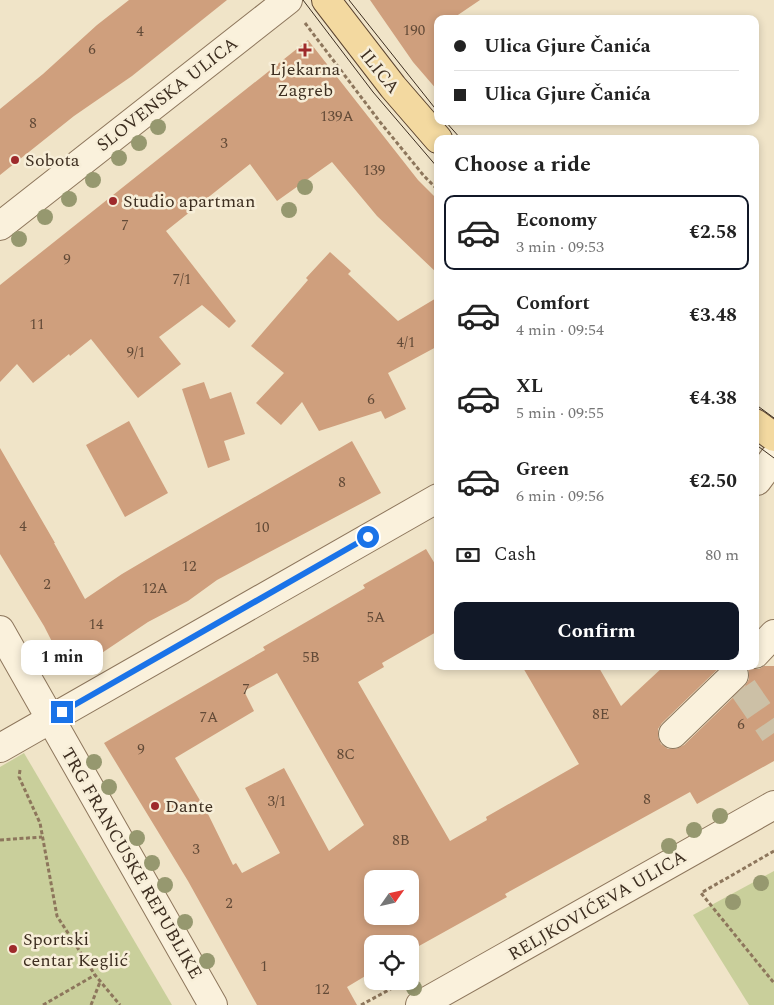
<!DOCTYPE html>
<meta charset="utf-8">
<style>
body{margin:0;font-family:Spectral,serif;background:#f6f6f6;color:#222;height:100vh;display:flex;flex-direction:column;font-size:19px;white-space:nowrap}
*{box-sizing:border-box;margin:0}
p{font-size:16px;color:#767676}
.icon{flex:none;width:28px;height:28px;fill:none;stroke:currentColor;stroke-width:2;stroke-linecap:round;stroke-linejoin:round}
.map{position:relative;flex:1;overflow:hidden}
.sheet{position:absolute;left:434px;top:135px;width:325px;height:535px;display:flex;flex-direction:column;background:#fff;border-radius:10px;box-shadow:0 2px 8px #0003}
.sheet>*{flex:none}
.banner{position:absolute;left:434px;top:15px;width:325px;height:110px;border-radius:10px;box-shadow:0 2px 8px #0003;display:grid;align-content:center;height:110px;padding:0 20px;background:#fff}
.needle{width:32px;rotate:56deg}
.fabs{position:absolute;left:364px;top:870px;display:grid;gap:10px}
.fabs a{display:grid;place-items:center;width:55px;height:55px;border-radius:10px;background:#fff;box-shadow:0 2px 8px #0003;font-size:25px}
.end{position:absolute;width:22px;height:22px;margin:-11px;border:6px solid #1a73e8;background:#fff;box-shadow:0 0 0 2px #fff}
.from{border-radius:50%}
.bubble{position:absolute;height:35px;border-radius:10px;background:#fff;box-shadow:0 2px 8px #0003;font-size:16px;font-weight:700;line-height:35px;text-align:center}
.banner b{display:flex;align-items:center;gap:18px;height:48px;font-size:19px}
.banner b+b{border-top:1px solid #e0e0e0}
.banner i{width:12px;height:12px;background:#222}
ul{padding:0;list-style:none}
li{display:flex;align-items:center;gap:15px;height:75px;margin:0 10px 8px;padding:0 10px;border:2px solid transparent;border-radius:10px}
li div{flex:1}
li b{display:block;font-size:19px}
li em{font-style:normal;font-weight:700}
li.selected{border-color:#111827}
li>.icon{width:45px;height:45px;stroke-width:1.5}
h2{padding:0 20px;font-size:22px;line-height:60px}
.pay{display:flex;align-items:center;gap:12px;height:55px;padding:0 20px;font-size:19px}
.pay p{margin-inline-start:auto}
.cta{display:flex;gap:10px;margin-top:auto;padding:10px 20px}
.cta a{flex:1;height:58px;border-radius:10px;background:#111827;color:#fff;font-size:20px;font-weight:700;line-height:58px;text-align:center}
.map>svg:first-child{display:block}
.green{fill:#c9cf9b}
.building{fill:#cf9f7d;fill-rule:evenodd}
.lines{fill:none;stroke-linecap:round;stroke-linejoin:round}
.minor-tunnel{stroke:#ccc0a6;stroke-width:28;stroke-dasharray:28 14;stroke-linecap:butt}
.minor-casing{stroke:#8d765c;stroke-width:30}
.major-casing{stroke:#5b4430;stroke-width:30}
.path{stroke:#8d765c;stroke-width:3;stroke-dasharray:4 2.5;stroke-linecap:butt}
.minor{stroke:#faf1dc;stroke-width:28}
.major{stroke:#f3d9a0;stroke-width:28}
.tram{stroke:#3d2e20;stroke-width:1}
.tree{fill:#96986f}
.route{stroke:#1a73e8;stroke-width:6}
.poi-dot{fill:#9e2a2b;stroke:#f7eed8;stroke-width:2}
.labels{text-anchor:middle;stroke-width:5;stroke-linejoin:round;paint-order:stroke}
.number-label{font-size:15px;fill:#624a37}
.poi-label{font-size:18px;fill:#3d2e20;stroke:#f7eed8;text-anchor:start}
.street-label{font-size:18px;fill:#3d2e20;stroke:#f7eed8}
</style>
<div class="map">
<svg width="774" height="1005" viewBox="0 0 774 1005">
<rect width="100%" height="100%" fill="#f0e4c8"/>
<g class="green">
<polygon points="24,753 172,1005 0,1005 0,767"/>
<polygon points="774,871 774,1005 749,1005 693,915"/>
</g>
<g class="building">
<polygon points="129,0 227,0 132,76 74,116 0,175 0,109 43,74 97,25"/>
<polygon points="370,0 480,0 452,19 438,19 438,91 413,62"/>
<polygon points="308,40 418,180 438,200 438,274 377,216 332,162 277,201 250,164 166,231 236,321 229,328 202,305 159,337 181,364 138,398 91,339 70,356 69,354 33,383 17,364 0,382 0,285"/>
<polygon points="330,252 351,271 348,274 398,321 438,297 438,346 388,373 406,409 385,419 381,411 319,431 302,402 281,425 256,403 284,373 251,346 308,280 306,278"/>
<polygon points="204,382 210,399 231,392 245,434 224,441 230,460 208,468 182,389"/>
<polygon points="129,421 168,493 125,517 86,445"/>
<polygon points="352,441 381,493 217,580 188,601 148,622 69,675 44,626 0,554 0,448 55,543 54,543 85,599 122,574 161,551"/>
<path d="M 426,549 L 438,569 L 438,631 L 382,663 L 384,667 L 358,682 L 450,841 L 487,820 L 486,817 L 579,764 L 522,666 L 598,666 L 621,706 L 664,666 L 721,666 L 662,723 L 658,729 L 658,737 L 661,744 L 668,749 L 676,749 L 684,745 L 745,686 L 749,679 L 749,672 L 747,667 L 752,669 L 759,669 L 764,666 L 774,666 L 774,761 L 697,804 L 690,792 L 505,894 L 507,897 L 410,951 L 410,944 L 372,944 L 372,972 L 347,987 L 357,1005 L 257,1005 L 188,881 L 104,743 L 265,650 L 263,647 L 365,588 L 363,585 ZM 277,673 L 364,825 L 329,851 L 284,768 L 245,788 L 280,853 L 242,873 L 236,863 L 233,865 L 208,814 L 175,758 L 254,711 L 244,691 ZM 372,879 L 410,879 L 410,916 L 372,916 Z"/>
</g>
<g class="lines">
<polyline class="minor-tunnel" points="743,688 774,733"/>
<defs>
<g id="minor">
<polyline points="0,226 288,0"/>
<polyline points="757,481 774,458"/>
<polyline points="0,630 213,1005"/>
<polyline points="755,654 774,634"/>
<polyline points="673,734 734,675"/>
<polyline points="0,748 438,498"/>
<polyline points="420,1005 774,805"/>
</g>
<g id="major">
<polyline points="326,0 393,87 438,139"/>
<polyline points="755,423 774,437"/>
</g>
</defs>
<use href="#minor" class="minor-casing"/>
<use href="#major" class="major-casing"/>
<g class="path">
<polyline points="305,23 380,122 424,176 438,190"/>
<polyline points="20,770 19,777 40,823 57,916 95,975 120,1005"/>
<polyline points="0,840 42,837"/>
<polyline points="774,851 701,893 774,983"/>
<polyline points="43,1005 95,975"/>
<polyline points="91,1005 100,982"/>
<polyline points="361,1005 398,985"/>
</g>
<use href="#minor" class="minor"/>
<use href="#major" class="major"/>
<g class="tram">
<polyline points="303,0 373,92 438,168"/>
<polyline points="349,0 438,112"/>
<polyline points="445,121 461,139"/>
<polyline points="755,404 774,418"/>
<polyline points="755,444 774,458"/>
</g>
</g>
<g class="tree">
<circle cx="158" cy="127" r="8"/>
<circle cx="139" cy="143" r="8"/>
<circle cx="119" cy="158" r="8"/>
<circle cx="93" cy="180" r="8"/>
<circle cx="305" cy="187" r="8"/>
<circle cx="69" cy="199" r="8"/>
<circle cx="289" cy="210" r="8"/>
<circle cx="45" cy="217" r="8"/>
<circle cx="19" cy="239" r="8"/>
<circle cx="94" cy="762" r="8"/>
<circle cx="109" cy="787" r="8"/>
<circle cx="720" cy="816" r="8"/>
<circle cx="694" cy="830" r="8"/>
<circle cx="137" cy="838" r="8"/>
<circle cx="669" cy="846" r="8"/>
<circle cx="152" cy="863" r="8"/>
<circle cx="761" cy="883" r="8"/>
<circle cx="165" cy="885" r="8"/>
<circle cx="733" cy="902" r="8"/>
<circle cx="185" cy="922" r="8"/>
<circle cx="207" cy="961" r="8"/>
<circle cx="414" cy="988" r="8"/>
</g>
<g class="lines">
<polyline class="route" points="62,712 368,537"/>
</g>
<g class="poi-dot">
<path d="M302.5 42.5h5v5h5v5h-5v5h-5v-5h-5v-5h5z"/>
<circle cx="15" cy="160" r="5"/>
<circle cx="113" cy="201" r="5"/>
<circle cx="155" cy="806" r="5"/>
<circle cx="13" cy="949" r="5"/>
</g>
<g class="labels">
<g class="number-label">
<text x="414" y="35">190</text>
<text x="140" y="36">4</text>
<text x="92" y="54">6</text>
<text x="337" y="121">139A</text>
<text x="33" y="128">8</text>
<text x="224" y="148">3</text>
<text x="374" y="175">139</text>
<text x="125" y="230">7</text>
<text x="67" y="264">9</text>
<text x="182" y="284">7/1</text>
<text x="37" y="329">11</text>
<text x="406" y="347">4/1</text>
<text x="136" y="357">9/1</text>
<text x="371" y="404">6</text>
<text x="342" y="487">8</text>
<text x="23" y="531">4</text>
<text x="262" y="532">10</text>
<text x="189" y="571">12</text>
<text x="47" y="589">2</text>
<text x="155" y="593">12A</text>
<text x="376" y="622">5A</text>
<text x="96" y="629">14</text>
<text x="311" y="662">5B</text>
<text x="246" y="694">7</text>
<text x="601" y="719">8E</text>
<text x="209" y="722">7A</text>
<text x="741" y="729">6</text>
<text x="141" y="754">9</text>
<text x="346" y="759">8C</text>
<text x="647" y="804">8</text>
<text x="277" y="806">3/1</text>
<text x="401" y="845">8B</text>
<text x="196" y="854">3</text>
<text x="229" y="908">2</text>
<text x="264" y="971">1</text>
<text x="322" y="994">12</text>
</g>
<g class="poi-label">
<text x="305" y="75" text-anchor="middle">Ljekarna<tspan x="305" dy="21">Zagreb</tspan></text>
<text x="25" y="166">Sobota</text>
<text x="123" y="207">Studio apartman</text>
<text x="165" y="812">Dante</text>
<text x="23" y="945">Sportski<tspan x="23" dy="21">centar Keglić</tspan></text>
</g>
<g class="street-label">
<text transform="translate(380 71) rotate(51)" y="6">ILICA</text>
<text transform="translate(167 94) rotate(-38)" y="6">SLOVENSKA ULICA</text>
<text transform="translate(132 863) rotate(60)" y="6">TRG FRANCUSKE REPUBLIKE</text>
<text transform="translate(597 905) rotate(-30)" y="6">RELJKOVIĆEVA ULICA</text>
</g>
</g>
</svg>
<div class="fabs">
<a><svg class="needle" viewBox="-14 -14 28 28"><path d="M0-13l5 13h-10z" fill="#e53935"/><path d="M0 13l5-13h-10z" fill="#767676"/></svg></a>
<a><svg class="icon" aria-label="locate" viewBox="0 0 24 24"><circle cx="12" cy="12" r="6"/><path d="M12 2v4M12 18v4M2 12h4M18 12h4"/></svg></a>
</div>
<i class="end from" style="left:368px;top:537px"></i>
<i class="end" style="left:62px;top:712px"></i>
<div class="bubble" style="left:21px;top:640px;width:82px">1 min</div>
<div class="banner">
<b><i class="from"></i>Ulica Gjure Čanića</b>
<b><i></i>Ulica Gjure Čanića</b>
</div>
<section class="sheet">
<h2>Choose a ride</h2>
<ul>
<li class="selected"><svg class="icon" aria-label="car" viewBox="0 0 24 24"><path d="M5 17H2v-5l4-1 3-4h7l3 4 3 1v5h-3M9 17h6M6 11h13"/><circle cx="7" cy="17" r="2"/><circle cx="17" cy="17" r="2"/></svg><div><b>Economy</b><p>3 min · 09:53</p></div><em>€2.58</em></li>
<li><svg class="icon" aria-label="car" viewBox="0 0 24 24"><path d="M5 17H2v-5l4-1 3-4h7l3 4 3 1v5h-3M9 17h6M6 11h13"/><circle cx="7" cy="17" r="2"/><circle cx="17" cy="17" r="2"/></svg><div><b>Comfort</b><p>4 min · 09:54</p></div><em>€3.48</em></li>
<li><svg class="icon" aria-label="car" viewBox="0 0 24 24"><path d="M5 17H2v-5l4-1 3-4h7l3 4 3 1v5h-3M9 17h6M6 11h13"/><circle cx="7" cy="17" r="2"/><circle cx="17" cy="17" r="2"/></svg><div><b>XL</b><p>5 min · 09:55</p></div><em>€4.38</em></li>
<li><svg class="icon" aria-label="car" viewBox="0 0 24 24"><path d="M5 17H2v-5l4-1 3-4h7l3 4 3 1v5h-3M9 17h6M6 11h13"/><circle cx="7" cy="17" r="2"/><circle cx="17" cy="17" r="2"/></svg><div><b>Green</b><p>6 min · 09:56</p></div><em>€2.50</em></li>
</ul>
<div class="pay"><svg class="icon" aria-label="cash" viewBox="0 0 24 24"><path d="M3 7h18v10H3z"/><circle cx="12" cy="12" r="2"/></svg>Cash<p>80 m</p></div>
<div class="cta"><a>Confirm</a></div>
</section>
</div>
